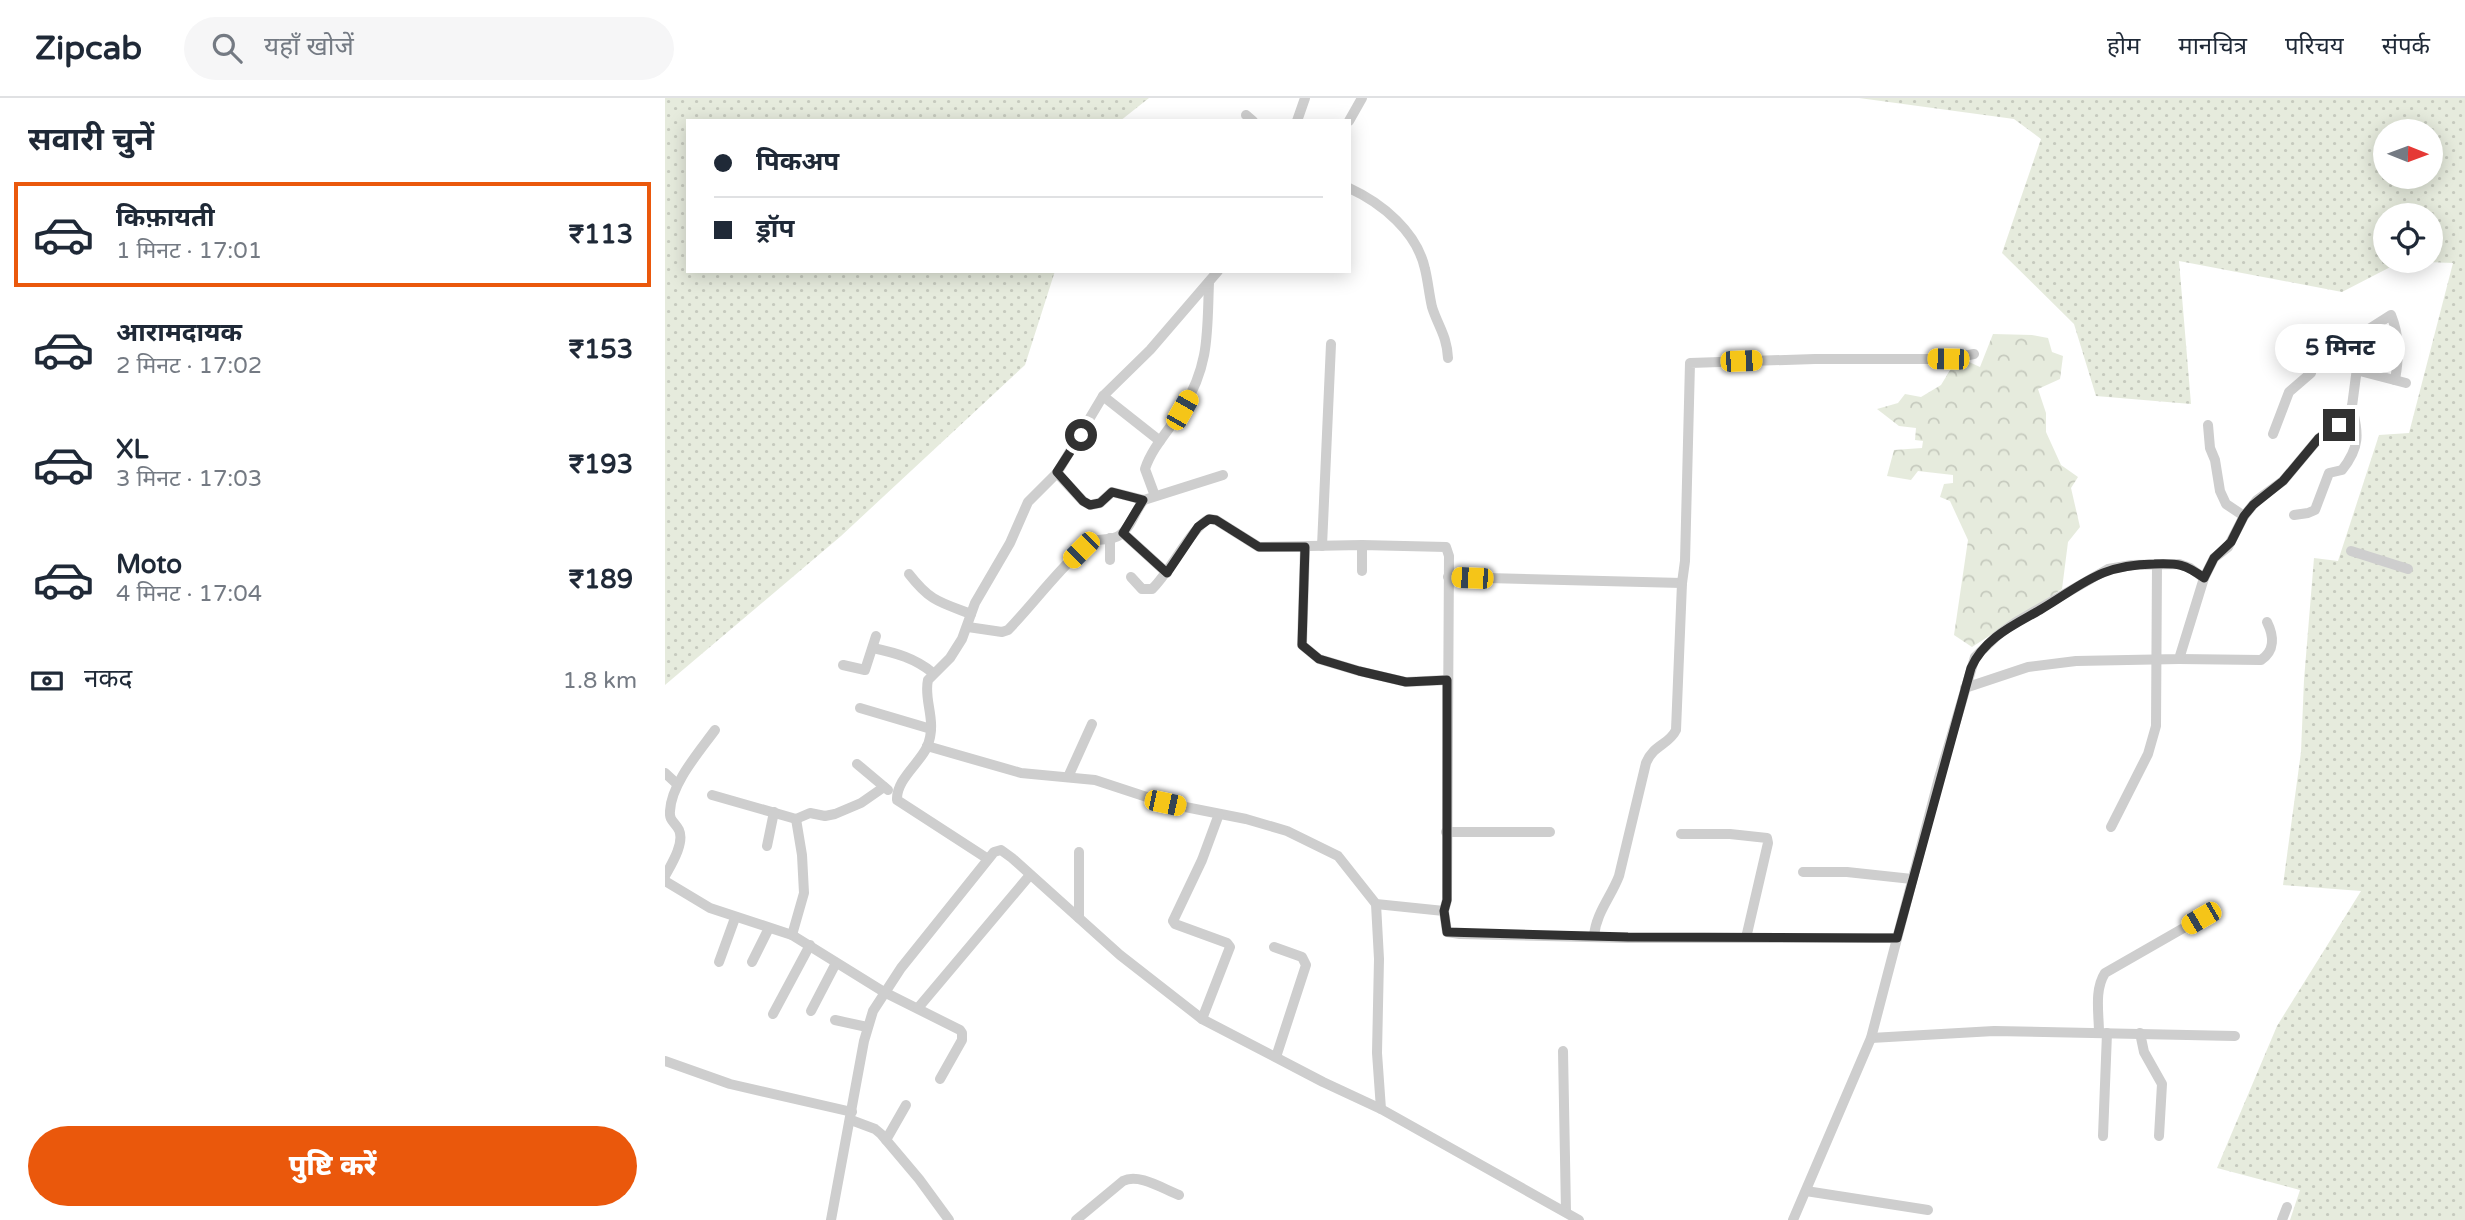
<!DOCTYPE html>
<html lang="hi">
<meta charset="utf-8">
<style>
body{margin:0;font-family:"Varela Round","Noto Sans Devanagari",sans-serif;background:#f6f6f7;color:#1f2937;height:100vh;display:flex;flex-direction:column;font-size:26px;white-space:nowrap}
*{box-sizing:border-box;margin:0}
p{font-size:23px;color:#747a83}
.icon{flex:none;width:38px;height:38px;fill:none;stroke:currentColor;stroke-width:2;stroke-linecap:round;stroke-linejoin:round}
.map{position:relative;flex:1;overflow:hidden}
.drawer{display:flex;flex-direction:column;background:#fff;width:665px}
.drawer>*{flex:none}
.banner{position:absolute;left:21px;top:21px;width:665px;height:154px;border-radius:0px;box-shadow:0 4px 18px #0003;display:grid;align-content:center;height:154px;padding:0 28px;background:#fff}
.needle{width:46px;rotate:91deg}
.tools{position:absolute;left:1708px;top:21px;display:grid;gap:14px}
.tools a{display:grid;place-items:center;width:70px;height:70px;border-radius:50%;background:#fff;box-shadow:0 4px 18px #0003;font-size:35px}
.end{position:absolute;width:32px;height:32px;margin:-16px;border:9px solid #313131;background:#fff;box-shadow:0 0 0 4px #fff}
.from{border-radius:50%}
.bubble{position:absolute;height:49px;border-radius:24px;background:#fff;box-shadow:0 4px 18px #0003;font-size:23px;font-weight:800;line-height:49px;text-align:center}
.car{position:absolute;width:21px;height:42px;margin:-21px -10px;border-radius:9px;box-shadow:0 0 5px 2px #0007;background:linear-gradient(#f5c518 24%,#345 0 40%,#f5c518 0 76%,#345 0 86%,#f5c518 0)}
.banner b{display:flex;align-items:center;gap:24px;height:66px;font-size:26px}
.banner b+b{border-top:2px solid #e0e1e3}
.banner i{width:18px;height:18px;background:#1f2937}
ul{padding:0;list-style:none}
li{display:flex;align-items:center;gap:21px;height:105px;margin:0 14px 10px;padding:0 14px;border:4px solid transparent;border-radius:0px}
li div{flex:1}
li b{display:block;font-size:26px}
li em{font-style:normal;font-weight:800}
li.on{border-color:#ea580c}
li>.icon{width:63px;height:63px;stroke-width:1.5}
h2{padding:0 28px;font-size:32px;line-height:84px}
.pay{display:flex;align-items:center;gap:18px;height:77px;padding:0 28px;font-size:26px}
.pay p{margin-inline-start:auto}
.cta{display:flex;gap:14px;margin-top:auto;padding:14px 28px}
.cta a{flex:1;height:80px;border-radius:42px;background:#ea580c;color:#fff;font-size:28px;font-weight:800;line-height:80px;text-align:center}
header{display:flex;align-items:center;gap:42px;box-sizing:border-box;height:98px;padding:0 35px;background:#fff;border-bottom:2px solid #e0e1e3}
header strong{font-size:33px}
nav{display:flex;gap:38px;margin-inline-start:auto;font-size:24px}
.search{width:490px;height:63px;background:#f6f6f7;display:flex;align-items:center;gap:18px;box-sizing:border-box;padding:0 24px;border-radius:38px;color:#747a83;font-size:26px}
main{display:flex;flex:1;min-height:0}
.map>svg:first-child{display:block}
.grass{fill:url(#grass-dots);fill-rule:evenodd}
.forest{fill:url(#forest-crowns)}
.lines{fill:none;stroke-linecap:round;stroke-linejoin:round}
.minor{stroke:#cecece;stroke-width:10}
.route{stroke:#313131;stroke-width:9}
</style>
<header>
<strong>Zipcab</strong>
<div class="search"><svg class="icon" aria-label="search" viewBox="0 0 24 24"><circle cx="10" cy="10" r="6"/><path d="M15 15l6 6"/></svg>यहाँ खोजें</div>
<nav><a>होम</a><a>मानचित्र</a><a>परिचय</a><a>संपर्क</a></nav>
</header>
<main>
<section class="drawer">
<h2>सवारी चुनें</h2>
<ul>
<li class="on"><svg class="icon" aria-label="car" viewBox="0 0 24 24"><path d="M5 17H2v-5l4-1 3-4h7l3 4 3 1v5h-3M9 17h6M6 11h13"/><circle cx="7" cy="17" r="2"/><circle cx="17" cy="17" r="2"/></svg><div><b>किफ़ायती</b><p>1 मिनट · 17:01</p></div><em>₹113</em></li>
<li><svg class="icon" aria-label="car" viewBox="0 0 24 24"><path d="M5 17H2v-5l4-1 3-4h7l3 4 3 1v5h-3M9 17h6M6 11h13"/><circle cx="7" cy="17" r="2"/><circle cx="17" cy="17" r="2"/></svg><div><b>आरामदायक</b><p>2 मिनट · 17:02</p></div><em>₹153</em></li>
<li><svg class="icon" aria-label="car" viewBox="0 0 24 24"><path d="M5 17H2v-5l4-1 3-4h7l3 4 3 1v5h-3M9 17h6M6 11h13"/><circle cx="7" cy="17" r="2"/><circle cx="17" cy="17" r="2"/></svg><div><b>XL</b><p>3 मिनट · 17:03</p></div><em>₹193</em></li>
<li><svg class="icon" aria-label="car" viewBox="0 0 24 24"><path d="M5 17H2v-5l4-1 3-4h7l3 4 3 1v5h-3M9 17h6M6 11h13"/><circle cx="7" cy="17" r="2"/><circle cx="17" cy="17" r="2"/></svg><div><b>Moto</b><p>4 मिनट · 17:04</p></div><em>₹189</em></li>
</ul>
<div class="pay"><svg class="icon" aria-label="cash" viewBox="0 0 24 24"><path d="M3 7h18v10H3z"/><circle cx="12" cy="12" r="2"/></svg>नकद<p>1.8 km</p></div>
<div class="cta"><a>पुष्टि करें</a></div>
</section>
<div class="map">
<svg width="1800" height="1122" viewBox="0 0 1800 1122">
<defs>
<pattern id="grass-dots" width="8" height="8" patternUnits="userSpaceOnUse" patternTransform="scale(1.75)"><rect width="8" height="8" fill="#e6ebdd"/><path d="M2 2h.1M6 6h.1" fill="none" stroke="#c6cabe" stroke-width="1.8" stroke-linecap="round"/></pattern>
<pattern id="forest-crowns" width="20" height="18" patternUnits="userSpaceOnUse" patternTransform="scale(1.75)"><rect width="20" height="18" fill="#e6ebdd"/><path d="M2 6a3 3 0 1 1 6 0M12 15a3 3 0 1 1 6 0" fill="none" stroke="#c6cabe"/></pattern>
</defs>
<rect width="100%" height="100%" fill="#fff"/>
<g class="grass">
<polygon points="0,0 484,0 455,23 23,23 23,173 390,173 360,267 176,438 0,587"/>
<path d="M 1194,0 L 1800,0 L 1800,1122 L 1625,1122 L 1635,1092 L 1552,1070 L 1612,928 L 1696,793 L 1618,787 L 1636,654 L 1639,582 L 1649,460 L 1673,463 L 1714,337 L 1744,335 L 1788,165 L 1737,163 L 1677,194 L 1514,163 L 1526,306 L 1431,298 L 1409,226 L 1337,155 L 1376,41 L 1349,21 ZM 1720,33 L 1766,33 L 1766,79 L 1720,79 ZM 1720,117 L 1766,117 L 1766,163 L 1720,163 Z"/>
</g>
<polygon class="forest" points="1328,236 1367,237 1383,240 1387,254 1398,258 1395,281 1373,291 1381,315 1381,334 1396,367 1413,379 1406,390 1415,429 1403,444 1397,491 1307,549 1289,537 1303,442 1285,403 1275,399 1279,386 1288,385 1288,377 1253,373 1246,382 1222,378 1229,352 1257,350 1258,343 1250,342 1251,330 1234,328 1212,311 1233,305 1240,296 1256,299 1276,287 1293,259 1315,269"/>
<g class="lines">
<g class="minor">
<polyline points="581,17 588,23"/>
<polyline points="632,23 640,0"/>
<polyline points="684,23 697,0"/>
<path d="M 684,90 C 717,105 752,134 760,171 C 763,183 764,196 767,209 C 773,228 782,238 783,260"/>
<polyline points="1691,272 1741,285"/>
<polyline points="438,298 495,343"/>
<polyline points="1543,327 1545,350 1550,362 1555,393 1561,406 1579,418"/>
<polyline points="1608,336 1624,294 1646,275 1655,233"/>
<polyline points="392,375 418,403 425,407 435,405 447,394 479,402"/>
<path d="M 490,398 L 480,371 C 487,349 506,330 518,310 C 545,266 542,234 544,184"/>
<path d="M 1629,417 L 1643,415 L 1650,412 L 1664,375 L 1677,372 C 1696,348 1693,336 1687,308"/>
<polyline points="458,435 502,475"/>
<polyline points="657,448 666,246"/>
<polyline points="640,449 637,547 654,561 694,573 741,584 782,582"/>
<polyline points="1686,453 1743,471"/>
<polyline points="445,462 445,440"/>
<polyline points="697,473 697,447"/>
<path d="M 244,476 C 265,503 274,504 306,516"/>
<polyline points="783,479 1017,485 1020,463 1025,265 1150,261 1283,261 1309,256"/>
<path d="M 303,529 L 337,534 L 343,532 C 368,506 389,477 416,452 C 434,435 442,446 455,437 C 466,430 470,412 479,402 L 558,377"/>
<path d="M 208,550 C 231,555 250,560 268,575"/>
<path d="M 1514,561 L 1596,562 C 1610,553 1609,538 1602,524"/>
<polyline points="178,567 200,572 211,538"/>
<path d="M 1300,590 L 1363,569 L 1411,563 L 1514,561 L 1539,480 L 1549,460 L 1563,449 L 1579,418 L 1592,402 L 1618,383 L 1654,340 L 1679,322 L 1687,308 L 1694,255 L 1701,237 L 1704,231 L 1726,217 C 1735,239 1734,259 1730,282"/>
<polyline points="195,610 266,631"/>
<path d="M 262,648 L 356,675 L 430,682 L 500,705 L 581,721 L 622,733 L 673,758 L 711,806 L 779,813 L 782,802 L 784,458 L 781,449 L 697,447 L 594,449 L 551,422 L 544,421 C 527,429 505,474 487,491 L 477,491 L 466,479"/>
<polyline points="192,666 223,692"/>
<polyline points="0,675 12,686"/>
<polyline points="403,679 427,626"/>
<polyline points="47,697 131,721 145,715 160,718 170,716 196,705 219,689"/>
<polyline points="1446,729 1483,656 1491,628 1492,466"/>
<polyline points="781,734 885,734"/>
<polyline points="1016,736 1065,736 1102,740 1103,745 1081,840"/>
<polyline points="102,748 109,714"/>
<polyline points="414,754 414,820"/>
<path d="M 323,761 L 232,702 C 231,682 254,666 262,649 C 273,623 258,603 263,582 L 285,560 L 297,541 L 310,505 L 345,445 L 363,404 L 392,375 L 438,298 L 485,252 L 553,173"/>
<polyline points="1138,774 1182,774 1247,781"/>
<path d="M 0,778 C 6,767 20,745 14,732 C 10,724 4,723 5,713 C 6,686 34,654 50,632"/>
<polyline points="0,783 45,810 127,837 219,894 295,932 297,935 297,942 275,981"/>
<polyline points="711,806 714,861 712,955 716,1011"/>
<polyline points="779,813 782,834 795,836 963,840 1232,840"/>
<polyline points="127,837 139,795 137,757 131,721"/>
<path d="M 929,838 C 931,815 946,799 954,778 L 981,665 C 989,646 1004,647 1011,632 L 1017,485"/>
<polyline points="609,849 637,859 641,867 611,959"/>
<polyline points="54,864 70,820"/>
<polyline points="87,864 104,830"/>
<polyline points="253,910 365,777"/>
<polyline points="146,913 171,865"/>
<polyline points="108,916 145,847"/>
<polyline points="537,921 565,849 562,845 510,826 508,823 537,762 554,716"/>
<polyline points="170,922 202,929"/>
<path d="M 1434,935 C 1434,916 1429,892 1440,875 L 1536,820"/>
<polyline points="1475,935 1479,954 1497,986 1494,1038"/>
<polyline points="1206,940 1329,933 1570,938"/>
<polyline points="898,953 901,1114"/>
<polyline points="0,963 65,986 187,1014"/>
<polyline points="186,1022 210,1031 216,1036 254,1081 284,1122"/>
<polyline points="1438,1038 1442,935"/>
<polyline points="221,1042 241,1007"/>
<polyline points="1141,1093 1263,1112"/>
<polyline points="166,1122 199,943 208,913 236,870 329,754 336,752 347,760 455,857 537,921 658,984 716,1011 914,1122"/>
<path d="M 411,1122 L 458,1083 C 474,1075 498,1091 514,1097"/>
<polyline points="1128,1122 1206,940 1274,680 1310,559 1333,537 1351,524 1443,471 1467,467 1514,466 1525,470 1539,480"/>
<polyline points="1617,1122 1622,1109"/>
</g>
</g>
<g class="lines">
<path class="route" d="M 416,337 L 392,374 L 418,403 L 425,407 L 435,405 L 447,394 L 478,402 L 458,435 L 502,475 L 533,429 L 544,421 L 551,422 L 594,449 L 640,449 L 637,547 L 654,561 L 694,573 L 741,584 L 782,582 L 782,802 L 779,813 L 782,834 L 963,839 L 1209,840 L 1232,840 L 1306,570 C 1319,540 1349,527 1375,512 C 1419,486 1434,467 1489,466 C 1513,465 1520,466 1539,480 L 1549,460 L 1566,444 L 1579,418 L 1588,407 L 1618,383 L 1654,340 L 1674,327"/>
</g>
</svg>
<div class="tools">
<a><svg class="needle" viewBox="-14 -14 28 28"><path d="M0-13l5 13h-10z" fill="#e53935"/><path d="M0 13l5-13h-10z" fill="#747a83"/></svg></a>
<a><svg class="icon" aria-label="locate" viewBox="0 0 24 24"><circle cx="12" cy="12" r="6"/><path d="M12 2v4M12 18v4M2 12h4M18 12h4"/></svg></a>
</div>
<i class="end from" style="left:416px;top:337px"></i>
<i class="end" style="left:1674px;top:327px"></i>
<div class="bubble" style="left:1610px;top:226px;width:130px">5 मिनट</div>
<i class="car" style="left:1283px;top:261px;rotate:271deg"></i>
<i class="car" style="left:1076px;top:263px;rotate:88deg"></i>
<i class="car" style="left:517px;top:312px;rotate:30deg"></i>
<i class="car" style="left:416px;top:452px;rotate:225deg"></i>
<i class="car" style="left:807px;top:480px;rotate:272deg"></i>
<i class="car" style="left:500px;top:705px;rotate:102deg"></i>
<i class="car" style="left:1536px;top:820px;rotate:240deg"></i>
<div class="banner">
<b><i class="from"></i>पिकअप</b>
<b><i></i>ड्रॉप</b>
</div>
</div>
</main>
